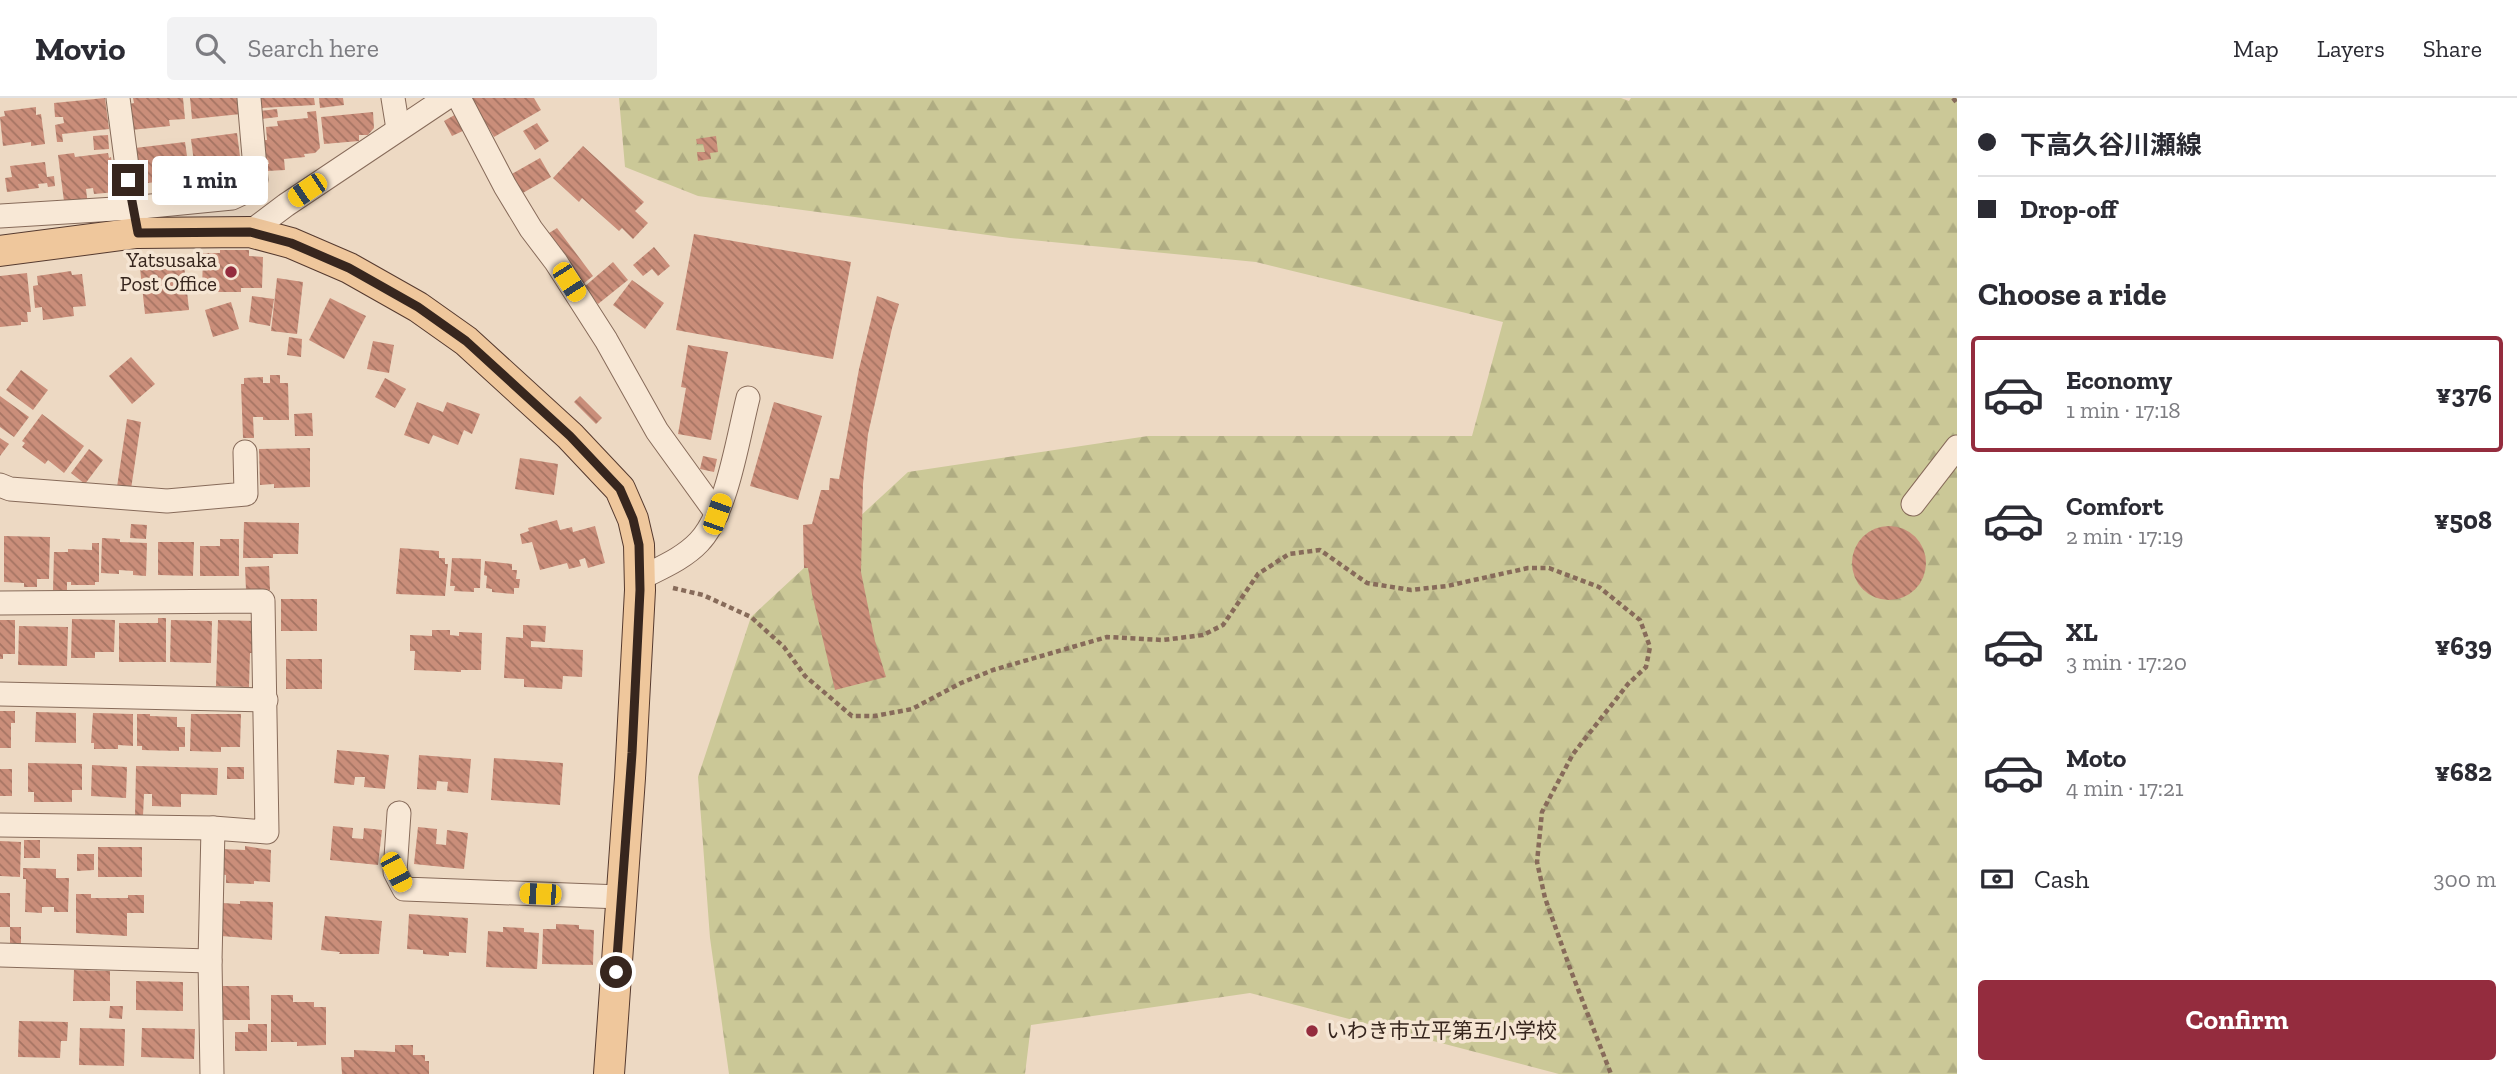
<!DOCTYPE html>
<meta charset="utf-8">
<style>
body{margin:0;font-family:"Zilla Slab","Noto Sans JP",serif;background:#f2f2f3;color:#2b2b33;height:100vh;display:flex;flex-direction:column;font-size:26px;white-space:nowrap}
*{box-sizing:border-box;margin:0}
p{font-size:23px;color:#7c7c81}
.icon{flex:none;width:38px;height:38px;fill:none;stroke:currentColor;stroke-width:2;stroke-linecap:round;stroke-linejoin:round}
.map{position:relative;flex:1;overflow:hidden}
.drawer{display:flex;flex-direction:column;background:#fff;width:560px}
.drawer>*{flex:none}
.guide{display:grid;align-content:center;height:154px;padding:0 21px;background:#fff}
.end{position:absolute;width:32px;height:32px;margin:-16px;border:9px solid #37261e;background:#fff;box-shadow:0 0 0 4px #fff}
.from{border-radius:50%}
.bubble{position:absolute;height:49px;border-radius:7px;background:#fff;box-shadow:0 7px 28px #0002;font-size:23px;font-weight:800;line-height:49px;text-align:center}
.car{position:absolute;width:21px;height:42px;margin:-21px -10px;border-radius:9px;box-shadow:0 0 5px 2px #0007;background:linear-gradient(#f5c518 24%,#345 0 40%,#f5c518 0 76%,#345 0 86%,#f5c518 0)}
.guide b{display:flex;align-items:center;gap:24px;height:66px;font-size:26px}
.guide b+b{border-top:2px solid #e1e1e2}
.guide i{width:18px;height:18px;background:#2b2b33}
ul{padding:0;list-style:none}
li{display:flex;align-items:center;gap:21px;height:116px;margin:0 14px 10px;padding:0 7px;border:4px solid transparent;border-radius:7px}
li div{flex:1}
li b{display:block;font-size:26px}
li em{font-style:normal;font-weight:800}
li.selected{border-color:#942c3e}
li>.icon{width:63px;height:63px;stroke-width:1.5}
h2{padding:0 21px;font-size:32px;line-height:84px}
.pay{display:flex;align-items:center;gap:18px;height:77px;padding:0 21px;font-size:26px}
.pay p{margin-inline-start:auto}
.button{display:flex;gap:14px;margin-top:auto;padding:14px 21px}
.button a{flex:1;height:80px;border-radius:7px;background:#942c3e;color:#fff;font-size:28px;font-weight:800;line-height:80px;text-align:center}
header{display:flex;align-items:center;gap:42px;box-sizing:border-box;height:98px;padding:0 35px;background:#fff;border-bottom:2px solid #e1e1e2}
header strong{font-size:33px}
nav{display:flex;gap:38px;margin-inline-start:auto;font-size:24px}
.search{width:490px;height:63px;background:#f2f2f3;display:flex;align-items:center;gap:18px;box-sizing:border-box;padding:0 24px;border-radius:7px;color:#7c7c81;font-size:26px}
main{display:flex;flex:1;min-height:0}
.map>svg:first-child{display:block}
.forest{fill:url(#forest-firs)}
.building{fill:url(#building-back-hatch)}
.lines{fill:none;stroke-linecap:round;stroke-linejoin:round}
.minor-casing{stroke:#876b5a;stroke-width:25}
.major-casing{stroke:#553a2f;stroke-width:32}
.path{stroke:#876b5a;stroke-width:4.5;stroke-dasharray:5 3.5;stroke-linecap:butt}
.minor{stroke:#f8e8d6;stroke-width:23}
.major{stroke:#efc79c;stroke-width:30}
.route{stroke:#37261e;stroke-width:9}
.poi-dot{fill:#942c3e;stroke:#f5e5d3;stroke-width:2.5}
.labels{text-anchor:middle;stroke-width:7;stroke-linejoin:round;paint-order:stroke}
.poi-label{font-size:21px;fill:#37261e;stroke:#f5e5d3;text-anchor:end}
</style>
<header>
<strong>Movio</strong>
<div class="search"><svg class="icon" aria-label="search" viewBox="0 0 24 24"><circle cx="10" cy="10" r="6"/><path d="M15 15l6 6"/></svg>Search here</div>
<nav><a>Map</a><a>Layers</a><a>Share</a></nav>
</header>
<main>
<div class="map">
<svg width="1957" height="976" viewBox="0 0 1957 976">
<defs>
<pattern id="forest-firs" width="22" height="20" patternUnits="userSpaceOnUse" patternTransform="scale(1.75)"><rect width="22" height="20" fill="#cbc897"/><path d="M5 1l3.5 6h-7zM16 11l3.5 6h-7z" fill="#afac82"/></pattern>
<pattern id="building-back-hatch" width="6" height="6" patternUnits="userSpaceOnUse" patternTransform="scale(1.75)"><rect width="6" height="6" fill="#ca8e7a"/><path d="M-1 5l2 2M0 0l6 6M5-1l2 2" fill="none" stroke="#a57463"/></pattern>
</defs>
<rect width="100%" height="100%" fill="#edd9c3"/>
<polygon class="forest" points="619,0 1621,0 1629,3 1631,0 1957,0 1957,976 1559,976 1250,895 1031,927 1025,976 729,976 710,840 698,679 751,519 908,374 1148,338 1472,338 1503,224 1256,164 1010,140 698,98 625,69"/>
<g class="building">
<polygon points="105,0 109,31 62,36 63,44 57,44 55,27 64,25 63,19 55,19 54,5"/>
<polygon points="133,0 183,0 185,21 169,22 170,28 131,32 129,6 134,5"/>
<polygon points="190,0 239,0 241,16 192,21"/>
<polygon points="260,0 314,0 315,7 261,10"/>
<polygon points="319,0 343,0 344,7 320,10"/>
<polygon points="467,0 534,0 541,12 494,39 479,14 476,16"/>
<polygon points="36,9 36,17 41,16 45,46 31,48 31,44 3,48 0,19 5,18 4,13"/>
<polygon points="277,11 278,19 261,21 260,13"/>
<polygon points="316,13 320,50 315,55 304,56 305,59 284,61 285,72 267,73 266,66 269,66 268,62 266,62 264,42 267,42 266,29 278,28 277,23 308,20 307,14"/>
<polygon points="373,14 374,30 368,37 359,37 359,43 324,46 321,19"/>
<polygon points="458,15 467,31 452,38 444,23"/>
<polygon points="537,25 549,43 535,52 523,33"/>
<polygon points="237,35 241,66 195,72 191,41"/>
<polygon points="108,37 109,51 94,52 93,38"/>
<polygon points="716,38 718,54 710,55 711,61 698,63 697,54 705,54 703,46 697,46 696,41"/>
<polygon points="185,44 192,93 171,96 167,70 153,72 155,84 135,87 135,50"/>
<polygon points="583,48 644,104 635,113 648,125 633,141 622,130 619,133 582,100 579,104 553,80"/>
<polygon points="74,55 75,59 108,55 109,60 111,59 116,94 94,96 93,90 86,91 88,108 65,111 58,57"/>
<polygon points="540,60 551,79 521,96 510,77"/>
<polygon points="45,64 47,79 54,78 55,88 48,89 47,85 38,86 39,90 7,94 5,80 12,79 10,68"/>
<polygon points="557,130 593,178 583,186 546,137"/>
<polygon points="694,136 851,164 833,261 676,232"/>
<polygon points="654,149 670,168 658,178 652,171 643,178 633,167"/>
<polygon points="220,152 249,152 249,158 263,159 262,190 241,190 241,194 202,194 203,155 220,155"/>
<polygon points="183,157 189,212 145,216 139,161"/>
<polygon points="613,164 628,182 598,206 584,189"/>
<polygon points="71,173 72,177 82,176 86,208 73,209 74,218 43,222 42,209 35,210 33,188 38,187 37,178"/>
<polygon points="27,175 31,214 27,214 28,224 21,224 21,227 0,229 0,178"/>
<polygon points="277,180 303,184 297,236 271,233"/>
<polygon points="632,182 664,205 645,231 613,207"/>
<polygon points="252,198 274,201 270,228 249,224"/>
<polygon points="877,198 899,206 892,230 868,336 863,386 861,474 875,543 886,579 835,592 812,496 808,470 804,470 803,427 812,426 821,392 829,392 830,380 839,381 859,271"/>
<polygon points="330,200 366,218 344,261 309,242"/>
<polygon points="231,204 239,231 213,239 205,212"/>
<polygon points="289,239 302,241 301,259 287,257"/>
<polygon points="373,243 394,247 389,275 367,271"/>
<polygon points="688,247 728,254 711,342 678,336 686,290 681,289"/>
<polygon points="131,259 155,286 132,306 109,278"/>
<polygon points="21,272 48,292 33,312 6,292"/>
<polygon points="270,277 280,277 280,285 288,285 289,322 263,322 263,319 253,319 254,340 243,340 241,286 244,286 244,280 263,279 263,285 270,285"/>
<polygon points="385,280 406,291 395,310 375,299"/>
<polygon points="0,298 29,319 14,339 0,329"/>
<polygon points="580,298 602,320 596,326 574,304"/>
<polygon points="417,304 443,314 447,304 480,316 472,336 464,332 458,347 433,337 429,346 404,337"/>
<polygon points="774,304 822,318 798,402 750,388"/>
<polygon points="312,315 313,338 295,338 294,316"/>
<polygon points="42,316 84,348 64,375 48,362 45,366 22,349 25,345 22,343"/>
<polygon points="127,321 141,324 131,391 117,389"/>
<polygon points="0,340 9,346 0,358"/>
<polygon points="310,350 310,389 274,390 274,386 260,387 259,351"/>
<polygon points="89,351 103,362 85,386 71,375"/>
<polygon points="703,358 717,361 714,374 700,371"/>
<polygon points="520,360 558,366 554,397 515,391"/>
<polygon points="557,422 560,432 572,429 573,434 595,428 605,465 588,470 585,460 579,462 581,468 569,471 567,465 540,472 532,444 522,446 520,436 529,433 528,430"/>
<polygon points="244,424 299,425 298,456 273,456 273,460 243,460"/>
<polygon points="131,426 147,427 146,441 130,440"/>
<circle cx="1889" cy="465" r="37"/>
<polygon points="4,438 50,439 49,481 37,481 37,489 24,489 24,485 4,484"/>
<polygon points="102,440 120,441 120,444 147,445 146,478 133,477 133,473 119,472 119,476 101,475"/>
<polygon points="220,441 239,441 239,478 200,478 200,448 220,448"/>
<polygon points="158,444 194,444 193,478 158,477"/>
<polygon points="92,445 99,445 99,484 95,484 95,487 71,487 71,484 67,484 67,492 53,492 54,454 68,454 68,451 92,452"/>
<polygon points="400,450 439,453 439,460 445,460 445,466 448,466 445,498 396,496"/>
<polygon points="452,460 481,461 480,490 474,490 474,494 454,493 455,488 450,488"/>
<polygon points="485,463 512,466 512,472 517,472 516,481 520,481 519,490 514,490 514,496 492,494 492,491 486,490 487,478 484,477"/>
<polygon points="269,468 270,492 246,492 245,469"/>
<rect x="281" y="501" width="36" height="32"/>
<polygon points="158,520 166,520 166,564 119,564 119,525 158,525"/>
<polygon points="72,521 115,522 114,554 95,554 95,560 71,560"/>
<polygon points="0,522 15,522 15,556 3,556 3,561 0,561"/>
<polygon points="171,522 212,523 211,565 170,564"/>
<polygon points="218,522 261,523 260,555 250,555 249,589 216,588"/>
<polygon points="523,527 546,528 545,544 531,543 531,549 583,552 582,579 563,578 562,591 524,589 524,581 504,580 506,539 523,540"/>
<polygon points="19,528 68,529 67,568 18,567"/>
<polygon points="432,532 450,532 450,537 459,538 459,534 482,535 481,572 461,572 461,574 414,572 415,553 410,553 410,537 432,538"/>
<rect x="286" y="561" width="36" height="30"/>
<polygon points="0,613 15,613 15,625 11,625 11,650 0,650"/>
<polygon points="36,614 76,615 76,645 35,644"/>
<polygon points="93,615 133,616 133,648 118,647 118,651 94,651 94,645 91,645"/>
<polygon points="137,616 150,616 150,618 177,619 177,629 185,629 185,649 179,649 179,653 142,652 142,648 137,648"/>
<polygon points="191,616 241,616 240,649 221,649 221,654 190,653"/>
<polygon points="337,652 389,657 385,691 364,689 365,679 355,679 354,687 334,685"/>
<polygon points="419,657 471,661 468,695 447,693 448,684 437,683 436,692 417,691"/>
<polygon points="494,660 563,665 560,707 491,702"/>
<polygon points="28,665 82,666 82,692 72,692 72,704 34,704 34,694 28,694"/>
<polygon points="92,667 127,669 126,700 91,698"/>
<polygon points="136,668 218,670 217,697 181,696 181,709 152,708 152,696 144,696 143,718 135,718"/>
<rect x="227" y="669" width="17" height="12"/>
<rect x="0" y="671" width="12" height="27"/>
<polygon points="333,728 353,730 352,740 363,741 364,730 382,732 378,767 330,762"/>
<polygon points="418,729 437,731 436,746 446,747 447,732 468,735 464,771 414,766"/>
<rect x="24" y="742" width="16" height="18"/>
<polygon points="0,743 21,744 20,779 0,778"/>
<polygon points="245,748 271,752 270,784 254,783 254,786 226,785 226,777 219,776 220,751 245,752"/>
<rect x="98" y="749" width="44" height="30"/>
<polygon points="77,756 94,756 94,772 77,773"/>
<polygon points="23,770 56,771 56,780 69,780 68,814 54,814 54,809 42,809 42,815 25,814 26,781 23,781"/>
<polygon points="0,795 10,795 10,829 21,829 21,846 10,846 10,829 0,829"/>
<polygon points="76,796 91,796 91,800 128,800 128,797 144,797 144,815 127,815 127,838 76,835"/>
<polygon points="240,803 273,804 272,842 221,838 222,805 240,806"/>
<polygon points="409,816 468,820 466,855 449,854 449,858 423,856 423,852 407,851"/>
<polygon points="325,818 382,823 379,856 339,856 340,854 321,852"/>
<polygon points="556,826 579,827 579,831 594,832 593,867 542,866 543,831 556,831"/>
<polygon points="503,829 524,830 524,834 539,835 537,871 486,869 488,833 503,834"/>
<polygon points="74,872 110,873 110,903 73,903"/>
<polygon points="136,883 183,884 183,913 136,912"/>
<polygon points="223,888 249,888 250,922 223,922"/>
<polygon points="271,897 293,897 293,904 314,904 314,909 326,909 326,947 297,948 297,944 271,944"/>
<polygon points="110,908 123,908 122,921 109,920"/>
<polygon points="19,923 68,924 67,943 61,943 60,960 18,959"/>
<polygon points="248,926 267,926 267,953 235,953 235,934 248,934"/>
<polygon points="80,930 125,931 124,968 79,967"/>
<polygon points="142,930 195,931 194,961 141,959"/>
<polygon points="395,947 413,947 413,957 425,957 425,963 429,963 429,976 342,976 341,959 354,959 354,952 395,954"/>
</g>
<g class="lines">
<defs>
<g id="minor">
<polyline points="118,0 134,122"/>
<polyline points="393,0 398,31"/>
<polyline points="459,0 505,88 531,131 556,164 606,242 657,333 717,416"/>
<polyline points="0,118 131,110 232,100 249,92 256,82 249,0"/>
<polyline points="250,134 286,107 446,0"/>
<polyline points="0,387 10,391 167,403 246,396 245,354"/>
<polyline points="1913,406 1957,349"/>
<path d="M 639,481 C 660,470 683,461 699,444 C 727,415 738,339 748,300"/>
<polyline points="0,505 263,503 267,734 213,730 0,727"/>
<polyline points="0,596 266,602"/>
<polyline points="399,715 395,774 404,791 621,799"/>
<polyline points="0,857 210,863"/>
<polyline points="212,976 210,863 213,730"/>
</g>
<polyline id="major" points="0,153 137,135 250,134 291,145 349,170 418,209 466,243 570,338 620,391 633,421 639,447 640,492 630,680 609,976"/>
</defs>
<use href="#minor" class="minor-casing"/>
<use href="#major" class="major-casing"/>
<g class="path">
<polyline points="1953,0 1957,5"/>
<polyline points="673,490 703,497 751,519 784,549 805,578 852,618 875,618 912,611 961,585 993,572 1107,539 1163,542 1203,537 1223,527 1258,476 1289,456 1320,452 1367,485 1411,492 1447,488 1528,470 1549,470 1599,489 1640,522 1650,549 1646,569 1628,586 1573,656 1542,714 1537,764 1545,800 1571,873 1611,976"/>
</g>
<use href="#minor" class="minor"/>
<use href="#major" class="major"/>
</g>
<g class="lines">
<polyline class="route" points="128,82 138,135 250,134 291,145 349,170 418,209 466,243 570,338 620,391 633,421 639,447 640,492 632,655 616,874"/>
</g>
<g class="poi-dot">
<circle cx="231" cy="174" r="7"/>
<circle cx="1312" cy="933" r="7"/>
</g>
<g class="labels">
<g class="poi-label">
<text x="217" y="169">Yatsusaka<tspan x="217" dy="24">Post Office</tspan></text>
<text x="1326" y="940" text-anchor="start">いわき市立平第五小学校</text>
</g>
</g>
</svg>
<i class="end from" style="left:616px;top:874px"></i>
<i class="end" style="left:128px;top:82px"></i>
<div class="bubble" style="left:152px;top:58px;width:116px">1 min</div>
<i class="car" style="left:307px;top:92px;rotate:236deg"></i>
<i class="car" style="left:569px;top:184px;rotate:147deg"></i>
<i class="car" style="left:717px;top:416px;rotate:19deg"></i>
<i class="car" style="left:396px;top:774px;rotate:152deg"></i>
<i class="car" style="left:540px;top:796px;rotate:272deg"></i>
</div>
<section class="drawer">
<div class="guide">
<b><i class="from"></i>下高久谷川瀬線</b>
<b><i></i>Drop-off</b>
</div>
<h2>Choose a ride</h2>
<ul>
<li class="selected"><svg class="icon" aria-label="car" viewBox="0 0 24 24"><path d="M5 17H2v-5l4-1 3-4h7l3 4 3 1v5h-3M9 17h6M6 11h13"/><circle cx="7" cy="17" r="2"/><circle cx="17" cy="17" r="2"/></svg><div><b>Economy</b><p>1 min · 17:18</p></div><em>¥376</em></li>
<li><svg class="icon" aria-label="car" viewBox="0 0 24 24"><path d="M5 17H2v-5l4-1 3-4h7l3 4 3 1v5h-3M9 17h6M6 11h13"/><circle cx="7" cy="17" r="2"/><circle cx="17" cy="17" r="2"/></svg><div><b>Comfort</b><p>2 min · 17:19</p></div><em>¥508</em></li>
<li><svg class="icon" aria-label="car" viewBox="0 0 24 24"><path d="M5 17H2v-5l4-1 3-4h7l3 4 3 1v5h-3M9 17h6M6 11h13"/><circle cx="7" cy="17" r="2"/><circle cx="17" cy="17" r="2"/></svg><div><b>XL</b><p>3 min · 17:20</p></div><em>¥639</em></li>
<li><svg class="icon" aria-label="car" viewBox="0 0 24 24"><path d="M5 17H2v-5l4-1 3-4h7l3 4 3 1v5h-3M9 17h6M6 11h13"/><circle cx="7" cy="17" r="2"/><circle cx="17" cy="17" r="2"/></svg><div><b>Moto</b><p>4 min · 17:21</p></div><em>¥682</em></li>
</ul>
<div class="pay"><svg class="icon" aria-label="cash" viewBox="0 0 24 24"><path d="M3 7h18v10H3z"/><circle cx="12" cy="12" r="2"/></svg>Cash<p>300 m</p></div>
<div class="button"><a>Confirm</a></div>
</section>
</main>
